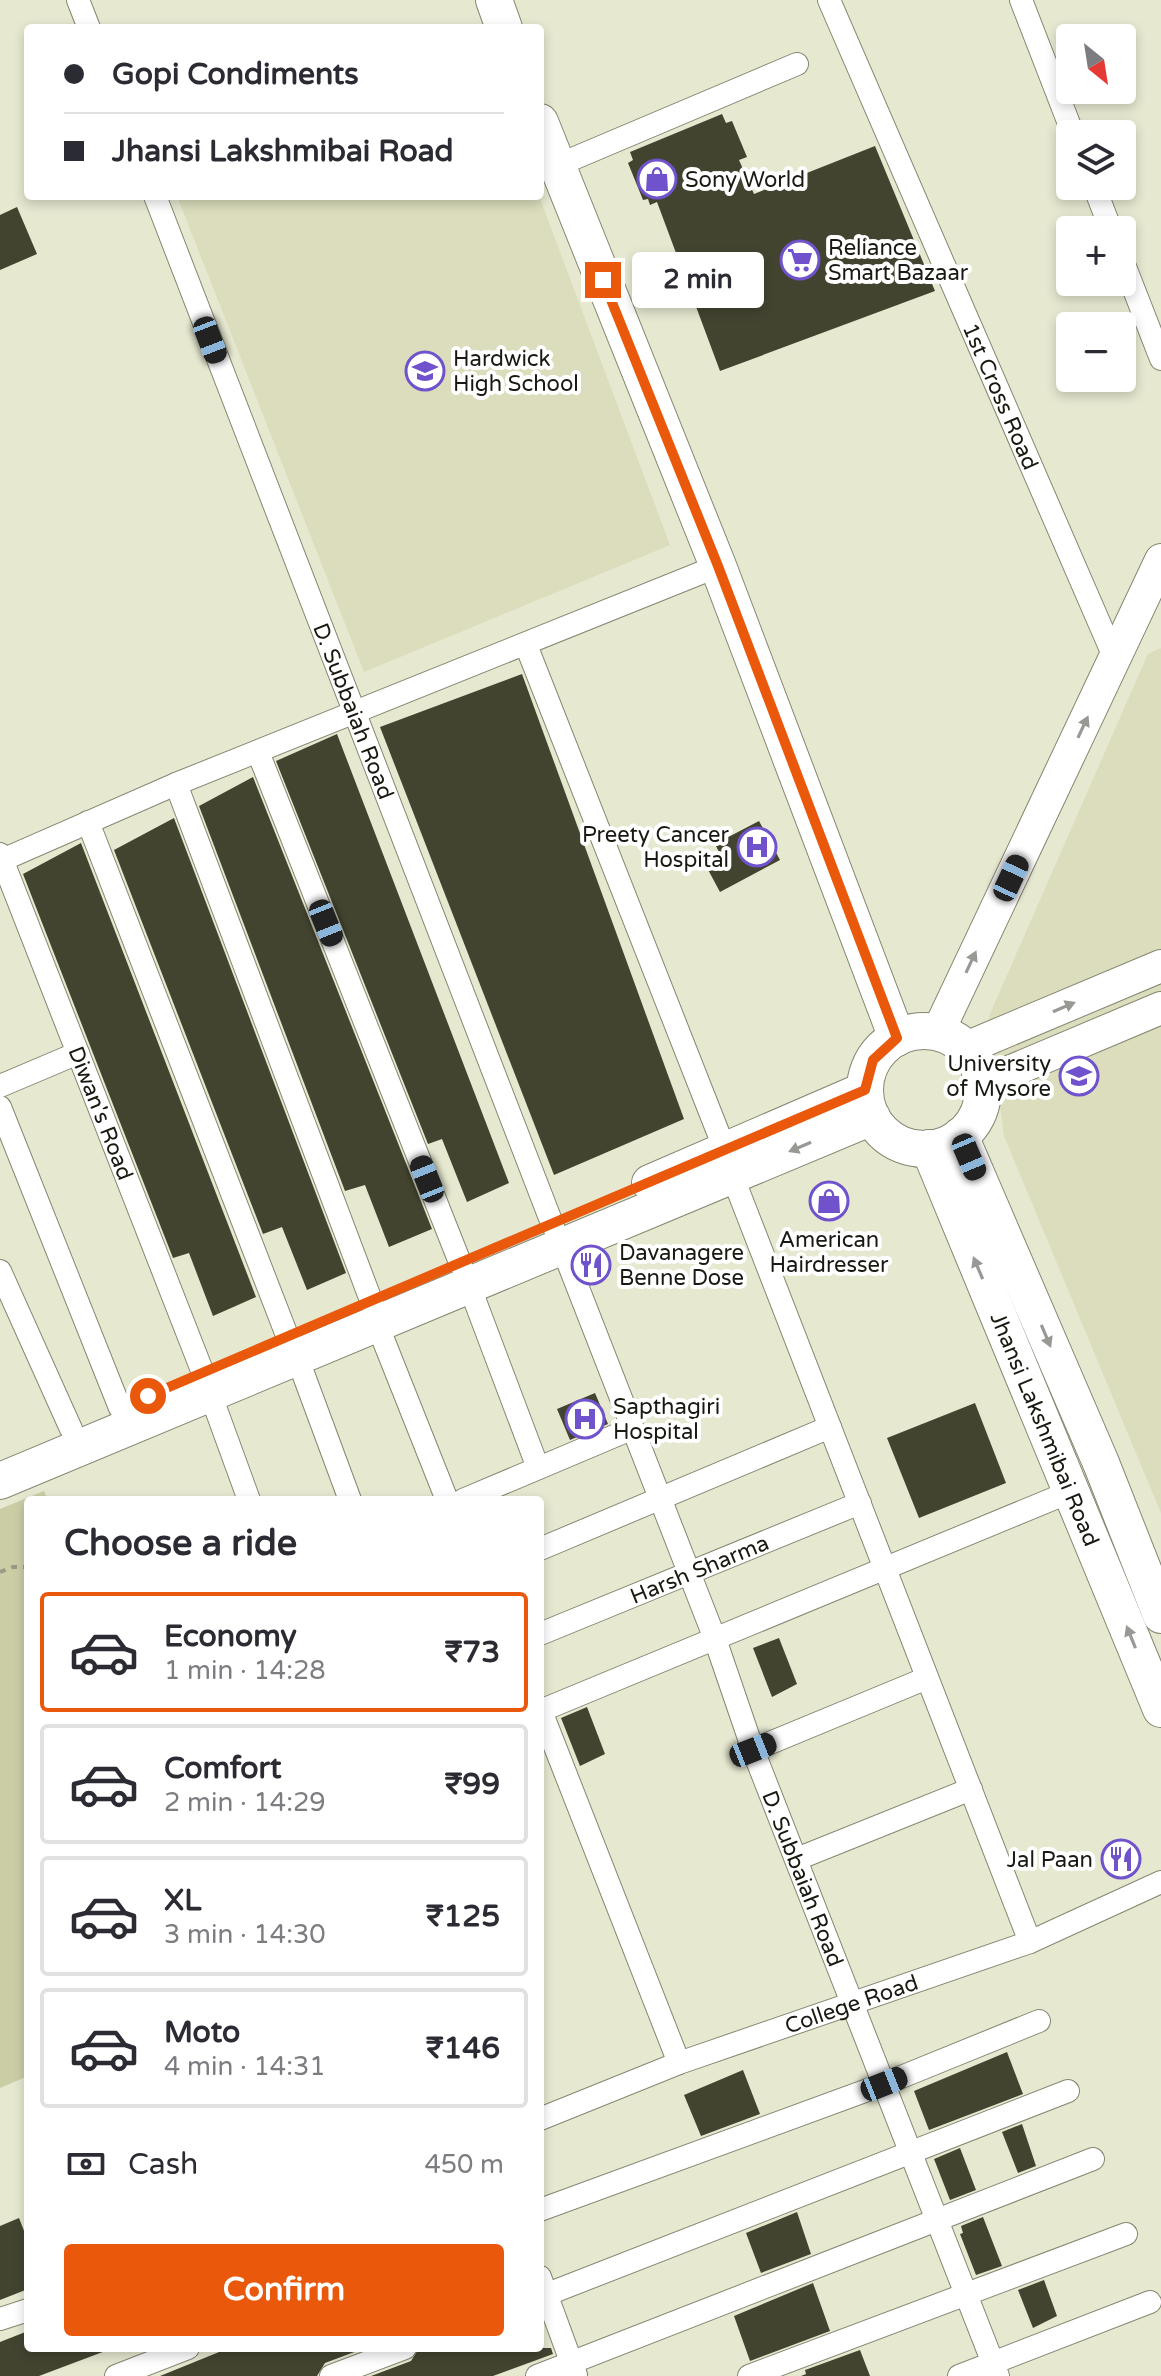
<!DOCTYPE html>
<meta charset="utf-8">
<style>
body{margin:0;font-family:"Varela Round",sans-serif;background:#f7f7f7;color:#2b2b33;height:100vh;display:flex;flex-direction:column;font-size:30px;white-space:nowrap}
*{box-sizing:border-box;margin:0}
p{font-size:26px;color:#7c7c81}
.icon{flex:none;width:44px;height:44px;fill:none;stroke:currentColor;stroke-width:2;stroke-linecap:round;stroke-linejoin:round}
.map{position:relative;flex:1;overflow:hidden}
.side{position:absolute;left:24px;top:1496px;width:520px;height:856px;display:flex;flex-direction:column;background:#fff;border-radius:8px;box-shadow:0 4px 12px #0003}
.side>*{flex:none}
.hud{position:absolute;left:24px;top:24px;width:520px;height:176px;border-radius:8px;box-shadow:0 4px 12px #0003;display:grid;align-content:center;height:176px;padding:0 40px;background:#fff}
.needle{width:52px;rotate:150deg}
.buttons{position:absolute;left:1056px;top:24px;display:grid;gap:16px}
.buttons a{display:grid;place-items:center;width:80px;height:80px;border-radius:8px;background:#fff;box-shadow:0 4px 12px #0003;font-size:40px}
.end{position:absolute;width:36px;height:36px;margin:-18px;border:10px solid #ea580c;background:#fff;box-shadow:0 0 0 4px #fff}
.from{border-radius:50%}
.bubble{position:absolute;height:56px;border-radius:8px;background:#fff;box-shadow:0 4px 12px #0003;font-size:26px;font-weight:700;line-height:56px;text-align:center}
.car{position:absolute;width:24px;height:48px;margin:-24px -12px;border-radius:10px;box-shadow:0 0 6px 2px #0007;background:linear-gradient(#222 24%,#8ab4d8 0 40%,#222 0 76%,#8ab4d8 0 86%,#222 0)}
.hud b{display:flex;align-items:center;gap:28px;height:76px;font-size:30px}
.hud b+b{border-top:2px solid #e1e1e2}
.hud i{width:20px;height:20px;background:#2b2b33}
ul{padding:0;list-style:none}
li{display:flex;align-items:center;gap:24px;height:120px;margin:0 16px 12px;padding:0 24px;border:4px solid #e1e1e2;border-radius:8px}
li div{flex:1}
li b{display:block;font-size:30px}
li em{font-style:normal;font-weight:700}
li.current{border-color:#ea580c}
li>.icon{width:72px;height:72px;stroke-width:1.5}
h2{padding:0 40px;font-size:36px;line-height:96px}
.pay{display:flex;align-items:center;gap:20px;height:88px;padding:0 40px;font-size:30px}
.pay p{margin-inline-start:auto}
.primary-button{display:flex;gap:16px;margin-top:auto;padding:16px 40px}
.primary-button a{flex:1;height:92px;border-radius:8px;background:#ea580c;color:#fff;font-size:32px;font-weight:700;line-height:92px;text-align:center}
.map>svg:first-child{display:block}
.built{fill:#dbddbd}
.green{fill:#cbcea5}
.building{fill:#434430}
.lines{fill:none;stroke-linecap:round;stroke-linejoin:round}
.street-casing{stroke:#858771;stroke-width:24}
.secondary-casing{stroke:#858771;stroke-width:34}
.primary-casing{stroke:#858771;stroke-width:38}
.path{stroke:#999a88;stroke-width:4;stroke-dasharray:6 6;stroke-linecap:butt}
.street{stroke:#fff;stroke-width:22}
.secondary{stroke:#fff;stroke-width:32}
.primary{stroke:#fff;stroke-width:36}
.oneway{fill:#989894}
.route{stroke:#ea580c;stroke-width:10}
.labels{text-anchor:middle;stroke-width:8;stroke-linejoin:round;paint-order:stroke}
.poi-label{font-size:22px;fill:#191911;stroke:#fff;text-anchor:start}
.street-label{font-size:22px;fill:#191911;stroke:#fff}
</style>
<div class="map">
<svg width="1161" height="2376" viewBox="0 0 1161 2376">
<rect width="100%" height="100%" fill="#e6e8d0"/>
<g class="built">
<polygon points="177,196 539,196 670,545 364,672"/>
<polygon points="1161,648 1161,1513 1004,1136 989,1016 1148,654"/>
</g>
<polygon class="green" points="44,1491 48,1500 28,1500 28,2076 0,2088 0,1509"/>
<g class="building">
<polygon points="722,114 726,123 732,121 747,157 739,160 754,194 875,146 935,291 720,371 657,202 650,205 648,199 643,200 628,163 633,160 630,152"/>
<polygon points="17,207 37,254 0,270 0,215"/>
<polygon points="522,674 684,1119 554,1175 380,727"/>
<polygon points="337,734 509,1183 467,1202 442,1139 428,1144 276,761"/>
<polygon points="253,777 432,1229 389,1247 365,1185 345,1191 199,806"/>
<polygon points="174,818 346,1273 307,1290 282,1227 263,1234 114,850"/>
<polygon points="759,821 780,860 720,892 705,864 721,856 715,844"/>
<polygon points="81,843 256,1297 213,1316 189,1253 173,1258 23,874"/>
<polygon points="595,1393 608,1424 570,1440 557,1409"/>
<polygon points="975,1403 1006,1483 919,1518 887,1438"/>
<polygon points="779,1638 797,1684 772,1697 753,1648"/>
<polygon points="587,1707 605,1754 580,1766 561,1718"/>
<polygon points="1007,2052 1023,2094 929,2130 914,2091"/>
<polygon points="743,2070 760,2114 701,2136 684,2095"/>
<polygon points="1022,2124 1036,2166 1018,2173 1002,2132"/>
<polygon points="960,2148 976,2190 950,2200 934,2159"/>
<polygon points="797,2212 811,2254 761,2273 746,2233"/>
<polygon points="983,2217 1002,2266 976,2275 960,2234 963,2233 961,2226"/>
<polygon points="19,2218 28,2241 28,2289 0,2300 0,2226"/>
<polygon points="1044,2280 1057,2316 1033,2328 1018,2290"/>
<polygon points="813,2283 830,2331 750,2361 734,2316"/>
<polygon points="28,2331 28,2348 108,2350 39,2376 0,2376 0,2342"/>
<polygon points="229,2348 365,2348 325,2363 317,2376 160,2376"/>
<polygon points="419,2348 551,2348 553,2354 493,2376 371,2376 411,2361"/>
<polygon points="860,2350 870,2376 801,2376 806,2374 805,2370"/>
</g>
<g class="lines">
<defs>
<g id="street">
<polyline points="78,0 89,28"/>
<path id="s1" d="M 829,0 L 1115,659"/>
<polyline points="1021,0 1073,134"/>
<polyline points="556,166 797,64"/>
<polyline points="1094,186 1111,230"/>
<path id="s2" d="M 155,196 L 553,1226"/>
<polyline points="1122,259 1161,359"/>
<polyline points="526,645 725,1150"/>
<polyline points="258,752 461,1265"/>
<polyline points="176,784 372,1303"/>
<polyline points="88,822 288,1338"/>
<path id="s3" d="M 0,854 L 203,1373"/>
<polyline points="0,861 176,784 718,566"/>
<polyline points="0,1086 78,1053"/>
<polyline points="0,1107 120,1408"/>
<polyline points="732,1175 1030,1942"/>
<path id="s4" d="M 562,1247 L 715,1639 L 753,1750 L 998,2376"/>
<polyline points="0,1271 71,1429"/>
<polyline points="469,1285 538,1468"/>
<polyline points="377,1324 447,1500"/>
<polyline points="297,1357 350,1500"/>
<polyline points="210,1393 249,1500"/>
<polyline points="463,1500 631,1429"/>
<polyline points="540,1549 830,1427"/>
<path id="s5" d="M 540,1634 L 860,1503"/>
<polyline points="540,1711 1072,1491"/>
<polyline points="541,1711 679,2063"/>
<polyline points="753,1750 927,1678"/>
<polyline points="797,1859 971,1789"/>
<path id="s6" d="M 540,2119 L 679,2063 L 1030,1942 L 1161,1882"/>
<polyline points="540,2210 884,2084 1039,2021"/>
<polyline points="540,2277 576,2375"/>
<polyline points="540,2297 1068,2091"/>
<polyline points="0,2319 28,2310"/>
<polyline points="116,2376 188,2348"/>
<polyline points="331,2376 405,2348"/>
<polyline points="537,2376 1093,2159"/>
<polyline points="749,2376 1126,2234"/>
<polyline points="959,2376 1150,2302"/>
</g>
<g id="secondary">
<polyline points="938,1032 1161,560"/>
<polyline points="966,1048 1161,966"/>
<polyline points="983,1083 1161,1008"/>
</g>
<g id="primary">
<polyline points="494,0 504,28"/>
<polyline points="540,122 718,566 897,1038"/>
<circle cx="924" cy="1090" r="59"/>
<polyline points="960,1136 1101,1463 1161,1615"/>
<path id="s7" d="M 929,1148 L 1161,1709"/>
<polyline points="650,1183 865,1090"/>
<polyline points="0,1481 872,1117"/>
</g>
</defs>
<use href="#street" class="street-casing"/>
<use href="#secondary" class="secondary-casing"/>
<use href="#primary" class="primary-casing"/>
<polyline class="path" points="0,1572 13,1567 28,1567"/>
<use href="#street" class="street"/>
<use href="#secondary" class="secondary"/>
<use href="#primary" class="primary"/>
</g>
<defs><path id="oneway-solid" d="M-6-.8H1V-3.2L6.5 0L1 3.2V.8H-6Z" transform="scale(2)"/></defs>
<g class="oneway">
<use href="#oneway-solid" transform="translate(1083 727) rotate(-65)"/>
<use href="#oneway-solid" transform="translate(971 962) rotate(-65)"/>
<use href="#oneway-solid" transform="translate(1064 1007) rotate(-23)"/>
<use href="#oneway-solid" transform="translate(800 1147) rotate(157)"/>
<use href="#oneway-solid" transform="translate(978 1268) rotate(-113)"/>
<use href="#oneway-solid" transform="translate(1046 1336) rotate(67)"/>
<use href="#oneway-solid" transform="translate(1131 1637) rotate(-112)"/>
</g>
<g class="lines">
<polyline class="route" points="148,1396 865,1090 873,1060 897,1038 718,566 603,280"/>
</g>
<defs>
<symbol id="shop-ring" viewBox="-11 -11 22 22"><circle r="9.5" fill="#fff" stroke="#6f52cc" stroke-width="1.5"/><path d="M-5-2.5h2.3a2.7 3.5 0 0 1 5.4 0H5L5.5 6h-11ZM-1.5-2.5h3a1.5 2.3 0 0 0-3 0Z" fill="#6f52cc"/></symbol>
<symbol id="supermarket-ring" viewBox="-11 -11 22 22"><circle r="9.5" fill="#fff" stroke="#6f52cc" stroke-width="1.5"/><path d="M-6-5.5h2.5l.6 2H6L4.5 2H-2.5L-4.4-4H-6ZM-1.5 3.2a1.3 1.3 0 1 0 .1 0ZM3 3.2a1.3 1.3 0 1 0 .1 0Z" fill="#6f52cc"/></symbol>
<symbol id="school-ring" viewBox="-11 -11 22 22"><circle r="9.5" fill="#fff" stroke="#6f52cc" stroke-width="1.5"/><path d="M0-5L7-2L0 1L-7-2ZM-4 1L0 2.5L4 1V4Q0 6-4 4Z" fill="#6f52cc"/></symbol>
<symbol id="hospital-ring" viewBox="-11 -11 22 22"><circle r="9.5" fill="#fff" stroke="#6f52cc" stroke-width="1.5"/><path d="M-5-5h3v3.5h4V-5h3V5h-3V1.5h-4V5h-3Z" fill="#6f52cc"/></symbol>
<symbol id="university-ring" viewBox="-11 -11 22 22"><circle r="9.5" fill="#fff" stroke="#6f52cc" stroke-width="1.5"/><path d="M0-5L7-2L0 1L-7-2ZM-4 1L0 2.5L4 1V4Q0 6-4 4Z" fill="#6f52cc"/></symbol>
<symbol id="restaurant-ring" viewBox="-11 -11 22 22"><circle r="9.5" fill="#fff" stroke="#6f52cc" stroke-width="1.5"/><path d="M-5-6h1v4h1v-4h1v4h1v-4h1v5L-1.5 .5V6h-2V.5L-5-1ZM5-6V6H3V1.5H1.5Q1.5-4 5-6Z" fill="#6f52cc"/></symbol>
</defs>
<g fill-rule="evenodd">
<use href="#shop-ring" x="635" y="157" width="44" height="44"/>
<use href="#supermarket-ring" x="778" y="238" width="44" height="44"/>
<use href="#school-ring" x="403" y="349" width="44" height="44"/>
<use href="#hospital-ring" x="735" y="825" width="44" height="44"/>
<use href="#university-ring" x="1057" y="1054" width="44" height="44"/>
<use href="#shop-ring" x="807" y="1179" width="44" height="44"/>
<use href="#restaurant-ring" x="569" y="1243" width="44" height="44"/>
<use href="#hospital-ring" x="563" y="1397" width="44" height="44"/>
<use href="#restaurant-ring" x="1099" y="1837" width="44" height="44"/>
</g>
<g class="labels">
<g class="poi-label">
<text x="685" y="187">Sony World</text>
<text x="828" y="255">Reliance<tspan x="828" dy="25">Smart Bazaar</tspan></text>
<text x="453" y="366">Hardwick<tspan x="453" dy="25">High School</tspan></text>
<text x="729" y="842" text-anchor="end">Preety Cancer<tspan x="729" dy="25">Hospital</tspan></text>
<text x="1051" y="1071" text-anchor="end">University<tspan x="1051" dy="25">of Mysore</tspan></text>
<text x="829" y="1247" text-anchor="middle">American<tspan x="829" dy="25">Hairdresser</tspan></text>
<text x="619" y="1260">Davanagere<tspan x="619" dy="25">Benne Dose</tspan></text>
<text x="613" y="1414">Sapthagiri<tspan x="613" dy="25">Hospital</tspan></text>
<text x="1093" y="1867" text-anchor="end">Jal Paan</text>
</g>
<g class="street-label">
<text dy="8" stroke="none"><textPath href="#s1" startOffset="432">1st Cross Road</textPath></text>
<text dy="8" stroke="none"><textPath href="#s2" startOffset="552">D. Subbaiah Road</textPath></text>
<text dy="8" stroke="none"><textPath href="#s3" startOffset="278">Diwan's Road</textPath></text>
<text dy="8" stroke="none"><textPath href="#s7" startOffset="304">Jhansi Lakshmibai Road</textPath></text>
<text dy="8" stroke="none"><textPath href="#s5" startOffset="172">Harsh Sharma</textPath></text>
<text dy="8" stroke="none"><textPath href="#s4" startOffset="676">D. Subbaiah Road</textPath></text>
<text dy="8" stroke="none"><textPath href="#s6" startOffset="332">College Road</textPath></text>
</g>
</g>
</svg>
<div class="buttons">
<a><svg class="needle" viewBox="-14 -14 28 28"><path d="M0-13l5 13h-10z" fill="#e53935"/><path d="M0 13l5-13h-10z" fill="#7c7c81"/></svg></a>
<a><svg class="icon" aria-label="layers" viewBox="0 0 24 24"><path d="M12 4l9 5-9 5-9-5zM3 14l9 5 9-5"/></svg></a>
<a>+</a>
<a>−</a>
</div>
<i class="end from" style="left:148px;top:1396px"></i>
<i class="end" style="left:603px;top:280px"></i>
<div class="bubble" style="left:632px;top:252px;width:132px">2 min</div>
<i class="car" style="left:210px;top:340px;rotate:159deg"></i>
<i class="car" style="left:1011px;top:878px;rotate:25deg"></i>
<i class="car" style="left:326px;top:923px;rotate:158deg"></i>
<i class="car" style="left:969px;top:1157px;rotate:157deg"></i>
<i class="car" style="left:427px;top:1179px;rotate:338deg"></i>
<i class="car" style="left:753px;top:1750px;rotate:68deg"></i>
<i class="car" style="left:884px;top:2084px;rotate:68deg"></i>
<div class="hud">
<b><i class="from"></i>Gopi Condiments</b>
<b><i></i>Jhansi Lakshmibai Road</b>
</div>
<section class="side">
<h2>Choose a ride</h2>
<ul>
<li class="current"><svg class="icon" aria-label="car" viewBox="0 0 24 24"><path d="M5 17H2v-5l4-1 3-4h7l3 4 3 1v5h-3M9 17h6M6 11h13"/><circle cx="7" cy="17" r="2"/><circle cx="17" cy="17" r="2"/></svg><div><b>Economy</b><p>1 min · 14:28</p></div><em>₹73</em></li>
<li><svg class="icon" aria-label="car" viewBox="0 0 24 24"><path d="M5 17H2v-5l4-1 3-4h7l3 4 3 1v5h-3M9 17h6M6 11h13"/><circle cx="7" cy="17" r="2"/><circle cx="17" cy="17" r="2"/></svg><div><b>Comfort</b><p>2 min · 14:29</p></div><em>₹99</em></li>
<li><svg class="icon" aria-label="car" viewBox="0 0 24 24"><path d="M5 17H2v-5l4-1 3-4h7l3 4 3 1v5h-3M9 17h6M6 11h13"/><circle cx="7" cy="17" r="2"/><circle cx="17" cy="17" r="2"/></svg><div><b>XL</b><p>3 min · 14:30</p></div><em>₹125</em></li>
<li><svg class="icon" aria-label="car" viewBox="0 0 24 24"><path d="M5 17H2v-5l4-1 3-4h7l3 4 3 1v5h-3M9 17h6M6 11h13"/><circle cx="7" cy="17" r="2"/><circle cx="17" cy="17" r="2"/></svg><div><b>Moto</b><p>4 min · 14:31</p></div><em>₹146</em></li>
</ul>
<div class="pay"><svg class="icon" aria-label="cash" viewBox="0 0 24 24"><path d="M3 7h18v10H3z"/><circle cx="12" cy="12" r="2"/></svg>Cash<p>450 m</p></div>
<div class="primary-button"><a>Confirm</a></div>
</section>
</div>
